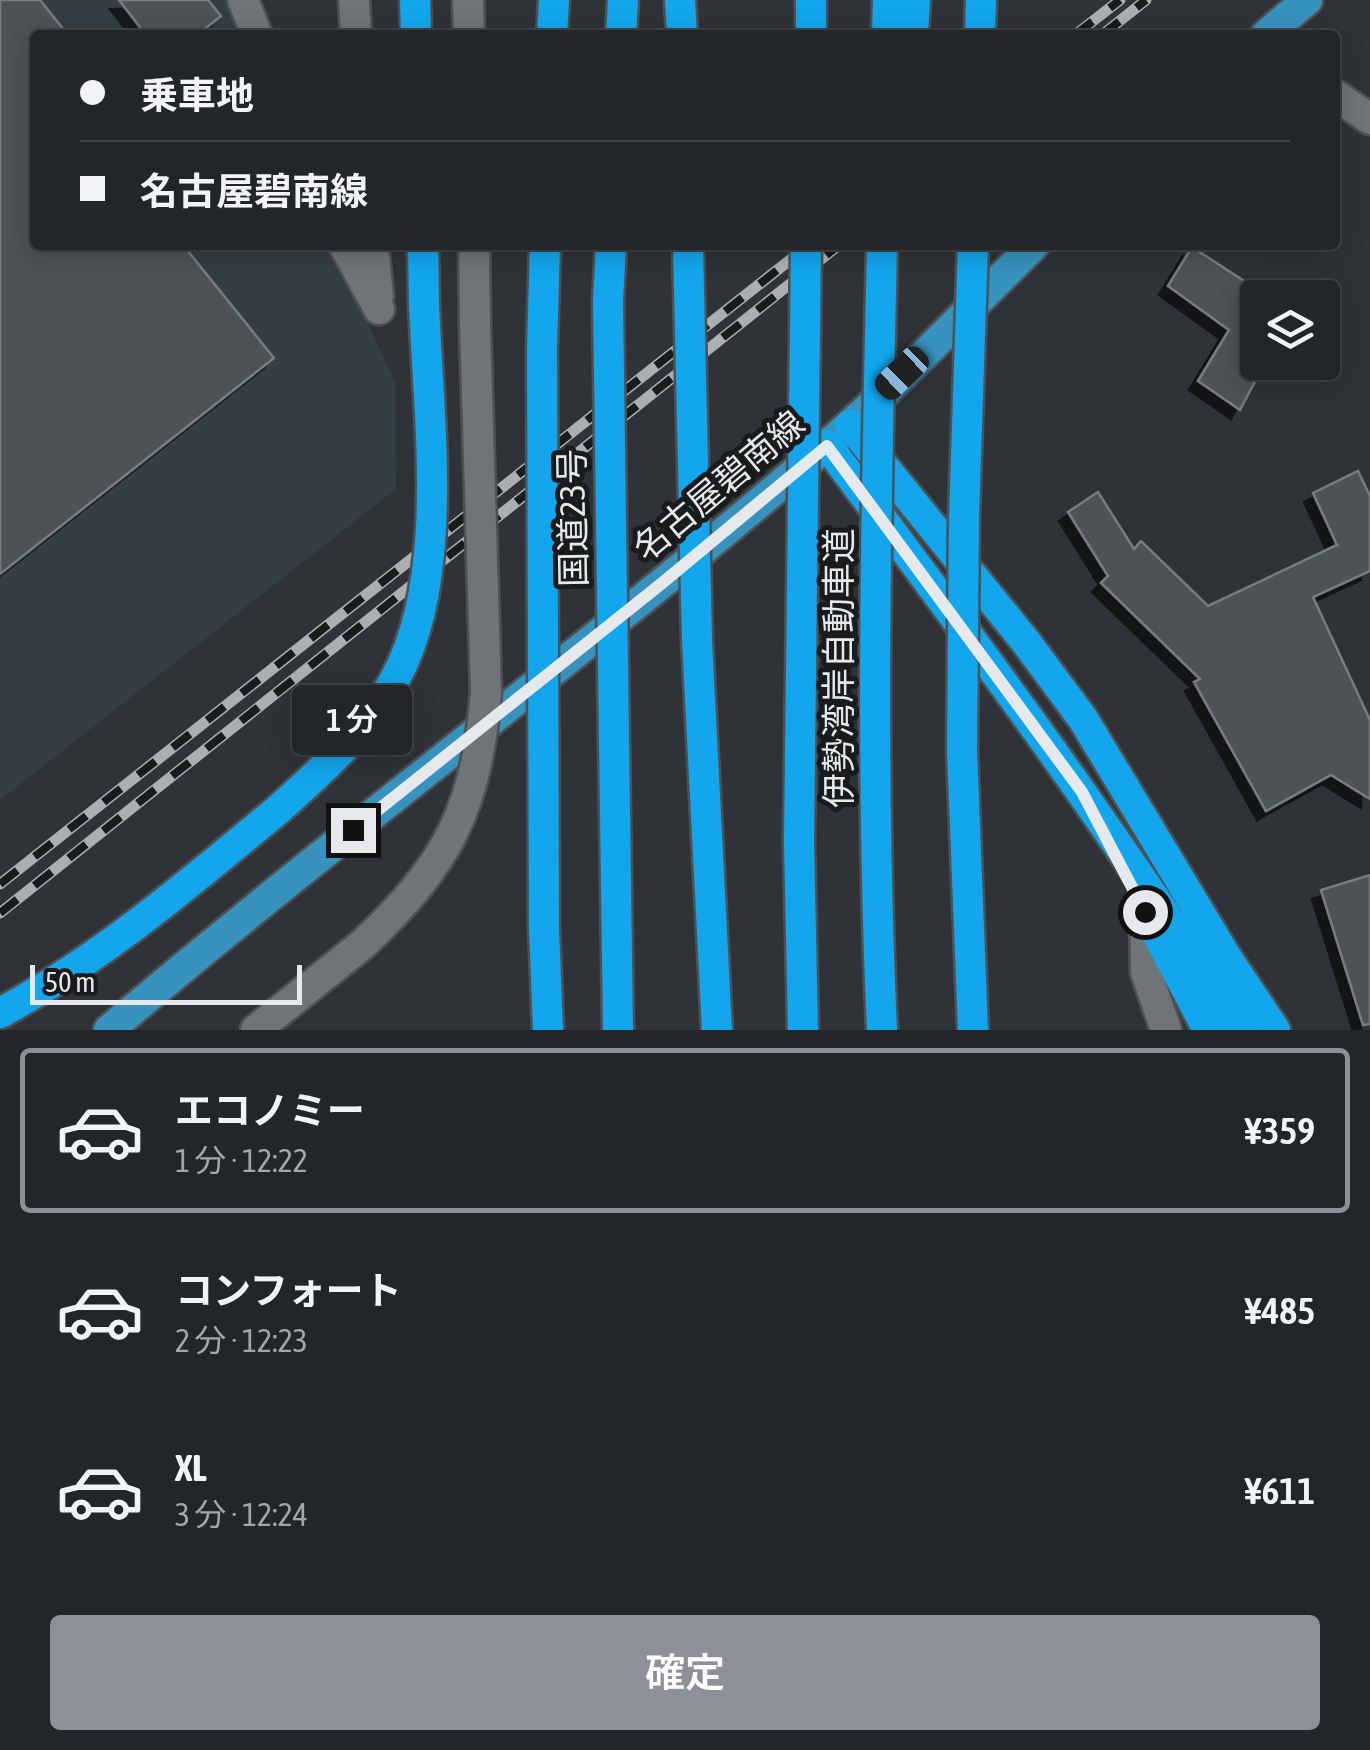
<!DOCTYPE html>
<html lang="ja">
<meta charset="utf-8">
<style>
body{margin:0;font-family:"Asap Condensed","Noto Sans JP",sans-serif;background:#2f3235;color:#f1f3f6;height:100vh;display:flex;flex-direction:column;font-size:38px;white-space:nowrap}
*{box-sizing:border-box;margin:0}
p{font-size:32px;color:#a3a5a8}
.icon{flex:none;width:55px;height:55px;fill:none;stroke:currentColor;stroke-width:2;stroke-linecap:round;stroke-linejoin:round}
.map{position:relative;height:1030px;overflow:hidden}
.details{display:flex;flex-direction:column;background:#232629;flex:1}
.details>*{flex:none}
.hud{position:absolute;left:30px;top:30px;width:1310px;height:220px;border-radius:10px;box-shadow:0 5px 25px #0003,0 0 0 2px #404346;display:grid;align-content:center;height:220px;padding:0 50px;background:#232629}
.tools{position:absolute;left:1240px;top:280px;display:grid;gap:20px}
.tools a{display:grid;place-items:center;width:100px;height:100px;border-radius:10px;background:#232629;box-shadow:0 5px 25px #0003,0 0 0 2px #404346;font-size:50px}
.scale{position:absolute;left:30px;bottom:25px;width:272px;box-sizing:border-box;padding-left:10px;border:5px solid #e6e9eb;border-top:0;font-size:28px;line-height:35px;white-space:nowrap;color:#e6e9eb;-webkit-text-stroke:8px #191b1c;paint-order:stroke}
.end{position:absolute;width:45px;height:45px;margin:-22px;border:12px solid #e6e9eb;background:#111;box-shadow:0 0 0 5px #111}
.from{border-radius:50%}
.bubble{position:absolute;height:70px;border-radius:10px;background:#232629;box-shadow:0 5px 25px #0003,0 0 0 2px #404346;font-size:32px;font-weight:600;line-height:70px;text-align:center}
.car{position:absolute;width:30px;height:60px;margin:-30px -15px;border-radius:12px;box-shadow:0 0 8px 2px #0007;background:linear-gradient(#222 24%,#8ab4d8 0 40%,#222 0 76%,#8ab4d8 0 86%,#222 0)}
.hud b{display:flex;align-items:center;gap:35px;height:95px;font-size:38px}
.hud b+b{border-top:2px solid #404346}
.hud i{width:25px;height:25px;background:#f1f3f6}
ul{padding:18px 0 0;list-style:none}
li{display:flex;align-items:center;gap:30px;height:165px;margin:0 20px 15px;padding:0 30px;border:5px solid transparent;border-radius:10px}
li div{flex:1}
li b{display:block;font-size:38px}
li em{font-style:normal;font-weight:600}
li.active{border-color:#8c9099}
li>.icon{width:90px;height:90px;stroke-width:1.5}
.cta{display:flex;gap:20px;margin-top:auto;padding:20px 50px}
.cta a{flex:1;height:115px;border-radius:10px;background:#8c9099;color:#fff;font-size:40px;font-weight:600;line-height:115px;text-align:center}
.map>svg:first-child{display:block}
.built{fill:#333e45}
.building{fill:#4d5255;stroke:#767b7f;stroke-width:2.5;filter:url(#shadow)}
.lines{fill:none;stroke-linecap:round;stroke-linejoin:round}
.street-casing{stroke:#4d5153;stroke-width:35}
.primary-casing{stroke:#4d5153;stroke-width:35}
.highway-casing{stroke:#4d5153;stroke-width:35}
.street{stroke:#6f7478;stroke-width:30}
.primary{stroke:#3892be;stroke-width:30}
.highway{stroke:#13a6ed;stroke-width:30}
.rail-casing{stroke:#abafb1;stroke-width:11}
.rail{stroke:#191b1c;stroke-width:8;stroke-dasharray:22;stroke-linecap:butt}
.street-bridge-casing{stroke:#4d5153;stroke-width:35;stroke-linecap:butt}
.highway-bridge-casing{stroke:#4d5153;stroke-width:35;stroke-linecap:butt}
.street-bridge{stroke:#6f7478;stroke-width:30}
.highway-bridge{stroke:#13a6ed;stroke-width:30}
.route{stroke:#e6e9eb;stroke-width:12}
.labels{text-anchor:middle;stroke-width:10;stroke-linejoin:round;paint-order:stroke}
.street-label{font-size:35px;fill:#e6e9eb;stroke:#191b1c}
</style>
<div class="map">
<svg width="1370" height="1030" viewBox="0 0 1370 1030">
<defs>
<filter id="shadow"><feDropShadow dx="-9" dy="9" stdDeviation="0" flood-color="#0009"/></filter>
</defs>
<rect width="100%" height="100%" fill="#2f3337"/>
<polygon class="built" points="0,0 229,0 242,35 35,35 35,245 332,245 395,382 396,489 0,800"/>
<g class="building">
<polygon points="0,0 40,0 68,35 35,35 35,245 183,245 274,358 0,574"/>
<polygon points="119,0 208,0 221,16 197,35 146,35"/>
<polygon points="1192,247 1255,288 1258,284 1258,376 1240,410 1198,381 1229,330 1168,286"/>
<polygon points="1358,471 1370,496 1370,571 1313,597 1370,720 1370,799 1331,775 1266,811 1194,682 1200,679 1101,583 1108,576 1068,512 1098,492 1134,549 1141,541 1208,606 1337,545 1313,493"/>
<polygon points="1370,875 1370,1024 1363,1025 1321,890"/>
</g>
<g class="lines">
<defs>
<g id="street">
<polyline points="243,0 257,35"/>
<polyline points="354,0 356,35"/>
<polyline points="468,0 469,35"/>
<polyline points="1335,95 1370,119"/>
<polyline points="344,245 379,309"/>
<polyline points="373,245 378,296"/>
<polyline points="474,245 475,325"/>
<polyline points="1145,913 1146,972 1166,1030"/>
<polyline points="256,1030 363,944"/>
</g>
<g id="primary">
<polyline points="1266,35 1307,0"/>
<path d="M 109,1030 C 344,830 593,647 827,445 C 899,383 966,312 1034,245"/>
</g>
<g id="highway">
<polyline points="415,0 416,35"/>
<polyline points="680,0 682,35"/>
<polyline points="552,35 554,0"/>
<polyline points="621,35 623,0"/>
<polyline points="811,35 811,0"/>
<polyline points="887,35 888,0"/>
<polyline points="913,35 915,0"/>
<polyline points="980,35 981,0"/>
<polyline points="423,245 424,303"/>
<polyline points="608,301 611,245"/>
<polyline points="542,349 545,245"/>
<polyline points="850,425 1026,642 1083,719 1227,958 1275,1030"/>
<path d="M 827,445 C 970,637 1113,828 1241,1030"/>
<polyline points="697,640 717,1030"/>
<polyline points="962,750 973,1030"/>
<polyline points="1146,913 1208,1030"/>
<path d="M 0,1013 C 105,956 187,885 279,809"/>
</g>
</defs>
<use href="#street" class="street-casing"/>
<use href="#primary" class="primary-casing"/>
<use href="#highway" class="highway-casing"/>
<use href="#street" class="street"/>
<use href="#primary" class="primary"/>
<use href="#highway" class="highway"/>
<defs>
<g id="rail">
<polyline points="1075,35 1120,0"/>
<polyline points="1102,35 1146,0"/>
<polyline points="0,884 809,245"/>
<polyline points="0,913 839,245"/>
</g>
</defs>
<use href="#rail" class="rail-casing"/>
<use href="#rail" class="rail"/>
<defs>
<path id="street-bridge" d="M 363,944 C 449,863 476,809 486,692 L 475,325"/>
<g id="highway-bridge">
<polyline points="688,245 697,640"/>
<polyline points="608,301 618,1030"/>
<polyline points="542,349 544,928 548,1030"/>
<polyline points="962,750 964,517 973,245"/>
<path d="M 279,809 C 322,770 367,731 395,679 C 451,577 428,417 424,303"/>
<polyline points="803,1030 799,842 806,245"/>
<path d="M 882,1030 C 870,769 876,506 882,245"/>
</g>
</defs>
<use href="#street-bridge" class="street-bridge-casing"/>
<use href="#highway-bridge" class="highway-bridge-casing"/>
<use href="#street-bridge" class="street-bridge"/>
<use href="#highway-bridge" class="highway-bridge"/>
</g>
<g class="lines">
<polyline class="route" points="353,830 661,584 827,446 1082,792 1145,912"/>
</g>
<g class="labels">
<g class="street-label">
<text transform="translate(719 486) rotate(-40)" y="12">名古屋碧南線</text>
<text transform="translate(573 518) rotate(-91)" y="12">国道23号</text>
<text transform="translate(839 668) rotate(-90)" y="12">伊勢湾岸自動車道</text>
</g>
</g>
</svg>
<div class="tools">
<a><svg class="icon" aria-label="layers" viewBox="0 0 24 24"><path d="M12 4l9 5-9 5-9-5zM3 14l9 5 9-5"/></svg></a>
</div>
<div class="scale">50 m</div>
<i class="end from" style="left:1145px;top:912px"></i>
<i class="end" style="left:353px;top:830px"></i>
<div class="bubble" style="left:292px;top:685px;width:120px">1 分</div>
<i class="car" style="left:902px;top:373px;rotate:226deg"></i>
<div class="hud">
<b><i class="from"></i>乗車地</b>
<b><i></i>名古屋碧南線</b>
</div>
</div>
<section class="details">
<ul>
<li class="active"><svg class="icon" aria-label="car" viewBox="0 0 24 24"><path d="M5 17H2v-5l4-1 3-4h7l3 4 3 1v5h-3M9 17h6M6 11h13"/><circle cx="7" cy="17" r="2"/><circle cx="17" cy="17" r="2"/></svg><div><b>エコノミー</b><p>1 分 · 12:22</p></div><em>¥359</em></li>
<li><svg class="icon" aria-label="car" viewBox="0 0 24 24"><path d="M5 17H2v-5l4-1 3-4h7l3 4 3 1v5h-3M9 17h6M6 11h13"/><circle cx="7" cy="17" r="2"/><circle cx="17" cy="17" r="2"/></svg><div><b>コンフォート</b><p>2 分 · 12:23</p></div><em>¥485</em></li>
<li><svg class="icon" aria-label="car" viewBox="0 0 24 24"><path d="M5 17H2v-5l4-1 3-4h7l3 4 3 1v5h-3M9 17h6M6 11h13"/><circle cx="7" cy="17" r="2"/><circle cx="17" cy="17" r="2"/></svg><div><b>XL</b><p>3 分 · 12:24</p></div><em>¥611</em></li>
</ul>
<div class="cta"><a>確定</a></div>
</section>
